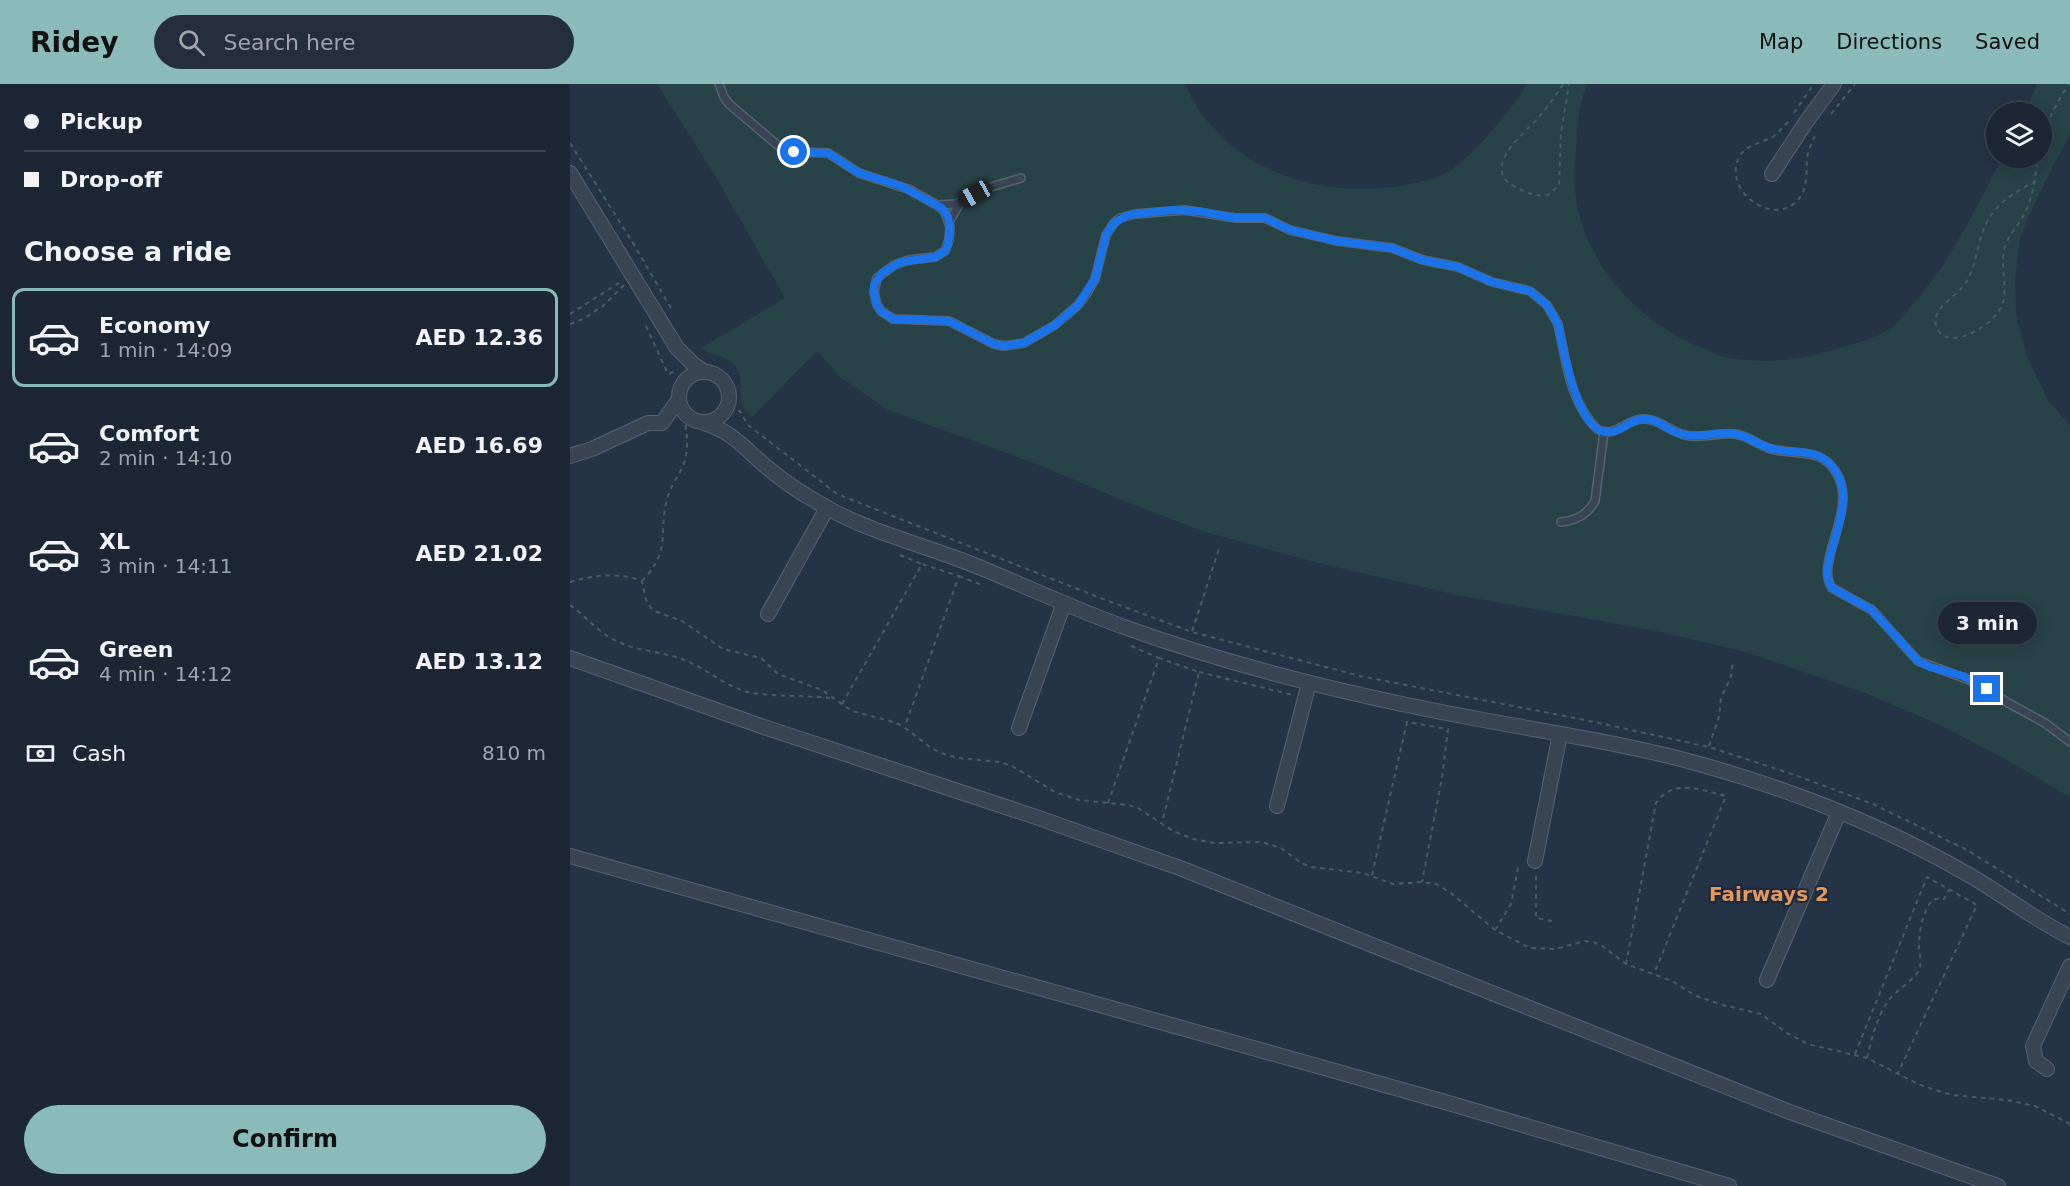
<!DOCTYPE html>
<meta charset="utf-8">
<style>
body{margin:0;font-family:"DejaVu Sans",sans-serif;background:#252e3c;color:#f1f3f6;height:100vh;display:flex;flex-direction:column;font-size:22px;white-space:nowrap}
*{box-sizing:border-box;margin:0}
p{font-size:20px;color:#a0a5ac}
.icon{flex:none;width:33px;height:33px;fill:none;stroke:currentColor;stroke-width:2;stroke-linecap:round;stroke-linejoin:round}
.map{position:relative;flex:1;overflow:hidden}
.sheet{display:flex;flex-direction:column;background:#1c2634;width:570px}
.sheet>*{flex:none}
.banner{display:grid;align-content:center;height:132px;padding:0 24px;background:#1c2634}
.buttons{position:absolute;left:1416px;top:18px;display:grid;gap:12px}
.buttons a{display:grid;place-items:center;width:66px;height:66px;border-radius:50%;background:#1c2634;box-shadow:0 3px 15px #0003,0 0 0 2px #3a434f;font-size:30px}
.end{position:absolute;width:27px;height:27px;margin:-14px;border:8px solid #1a73e8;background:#fff;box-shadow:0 0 0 3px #fff}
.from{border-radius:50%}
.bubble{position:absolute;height:42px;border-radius:21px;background:#1c2634;box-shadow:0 3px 15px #0003,0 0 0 2px #3a434f;font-size:20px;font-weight:700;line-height:42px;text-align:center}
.car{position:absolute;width:18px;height:36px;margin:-18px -9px;border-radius:8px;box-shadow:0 0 4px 2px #0007;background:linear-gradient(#222 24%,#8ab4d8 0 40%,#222 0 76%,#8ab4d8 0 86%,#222 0)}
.banner b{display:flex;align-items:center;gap:21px;height:57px;font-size:22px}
.banner b+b{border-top:2px solid #3a434f}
.banner i{width:15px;height:15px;background:#f1f3f6}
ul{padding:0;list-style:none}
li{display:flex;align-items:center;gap:18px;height:99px;margin:0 12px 9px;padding:0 12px;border:3px solid transparent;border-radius:12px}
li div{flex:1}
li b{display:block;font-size:22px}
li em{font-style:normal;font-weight:700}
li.current{border-color:#8bbbb9}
li>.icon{width:54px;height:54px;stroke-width:1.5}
h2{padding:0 24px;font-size:27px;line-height:72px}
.pay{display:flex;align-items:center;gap:15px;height:66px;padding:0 24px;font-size:22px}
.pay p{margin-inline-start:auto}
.action{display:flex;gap:12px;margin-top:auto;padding:12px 24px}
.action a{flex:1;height:69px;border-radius:36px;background:#8bbbb9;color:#111;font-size:24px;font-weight:700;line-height:69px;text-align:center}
header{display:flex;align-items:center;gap:36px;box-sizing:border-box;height:84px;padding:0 30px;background:#8bbbb9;color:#111}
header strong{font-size:28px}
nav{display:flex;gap:33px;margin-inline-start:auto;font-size:21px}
.search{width:420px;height:54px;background:#252e3c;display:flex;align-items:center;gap:15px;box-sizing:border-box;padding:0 21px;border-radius:33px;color:#a0a5ac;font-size:22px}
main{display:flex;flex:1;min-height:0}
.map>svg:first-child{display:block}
.green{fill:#274347}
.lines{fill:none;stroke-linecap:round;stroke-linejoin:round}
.service-casing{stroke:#586372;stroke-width:10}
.minor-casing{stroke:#586372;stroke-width:16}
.path{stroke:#456062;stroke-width:2;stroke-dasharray:4.5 4.5;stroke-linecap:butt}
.service{stroke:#394555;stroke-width:7}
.minor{stroke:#394555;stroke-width:14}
.route{stroke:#1a73e8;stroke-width:8}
.labels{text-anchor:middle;stroke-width:4.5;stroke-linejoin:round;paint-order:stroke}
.neighbourhood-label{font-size:20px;font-weight:bold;fill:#e19960;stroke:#1e2a3b}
</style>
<header>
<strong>Ridey</strong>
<div class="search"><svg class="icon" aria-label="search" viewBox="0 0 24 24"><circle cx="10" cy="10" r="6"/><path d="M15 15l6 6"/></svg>Search here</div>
<nav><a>Map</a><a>Directions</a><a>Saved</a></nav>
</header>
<main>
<section class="sheet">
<div class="banner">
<b><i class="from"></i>Pickup</b>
<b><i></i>Drop-off</b>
</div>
<h2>Choose a ride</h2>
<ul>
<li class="current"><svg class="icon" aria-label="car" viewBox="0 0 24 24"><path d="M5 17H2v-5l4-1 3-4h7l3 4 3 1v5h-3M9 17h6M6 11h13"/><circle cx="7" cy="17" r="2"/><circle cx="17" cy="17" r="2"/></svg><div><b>Economy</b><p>1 min · 14:09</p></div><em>AED 12.36</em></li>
<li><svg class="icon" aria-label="car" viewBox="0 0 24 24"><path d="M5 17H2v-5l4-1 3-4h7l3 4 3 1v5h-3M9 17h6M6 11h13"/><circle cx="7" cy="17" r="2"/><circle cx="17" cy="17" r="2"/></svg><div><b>Comfort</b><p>2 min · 14:10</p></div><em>AED 16.69</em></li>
<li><svg class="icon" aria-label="car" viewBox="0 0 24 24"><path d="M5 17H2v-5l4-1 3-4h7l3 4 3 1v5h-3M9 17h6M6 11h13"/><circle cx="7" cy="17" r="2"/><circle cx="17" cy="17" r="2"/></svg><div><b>XL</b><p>3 min · 14:11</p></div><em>AED 21.02</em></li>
<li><svg class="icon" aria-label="car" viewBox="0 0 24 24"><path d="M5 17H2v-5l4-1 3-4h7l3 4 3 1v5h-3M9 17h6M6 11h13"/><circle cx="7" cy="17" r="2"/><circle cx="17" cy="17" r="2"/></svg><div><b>Green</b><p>4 min · 14:12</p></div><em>AED 13.12</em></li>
</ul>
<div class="pay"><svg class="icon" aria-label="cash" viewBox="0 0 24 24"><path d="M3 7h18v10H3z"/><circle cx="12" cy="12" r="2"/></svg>Cash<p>810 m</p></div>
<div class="action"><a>Confirm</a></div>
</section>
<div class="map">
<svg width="1500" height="1102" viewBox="0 0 1500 1102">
<rect width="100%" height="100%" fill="#253346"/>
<path class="green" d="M 87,0 L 615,0 C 651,83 745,116 830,102 C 844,99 860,97 874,90 C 899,78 942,25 957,0 L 1018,0 C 1008,18 1007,46 1006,66 C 1005,75 1004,85 1004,94 C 1006,169 1062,236 1130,263 C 1139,267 1149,272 1159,274 C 1195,280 1232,276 1266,265 C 1286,259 1309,254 1325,241 C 1331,235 1337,227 1343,220 C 1381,177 1406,124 1432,74 L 1472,74 L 1472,28 L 1455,28 L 1467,0 L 1500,0 L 1500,49 L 1463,122 L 1450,154 L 1445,194 L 1446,231 L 1457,273 L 1478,316 L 1500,342 L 1500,713 L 1437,676 L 1370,641 L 1295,609 L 1176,568 L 1086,547 L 887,511 L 748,479 L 632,447 L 554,417 L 467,380 L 318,326 L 270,293 L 247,267 L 182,333 C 179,329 174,326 173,322 C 166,306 177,291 161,278 C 152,271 140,271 131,264 L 215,214 L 147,95 Z"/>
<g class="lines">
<defs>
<g id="service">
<path d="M 149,0 L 154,13 L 159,20 L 211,64 L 224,68 L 258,69 L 289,89 L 338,105 L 367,121 L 375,128 L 380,143 L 379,156 L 375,167 L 365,173 L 339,176 L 324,181 L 307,194 L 304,208 L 307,221 L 311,227 L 323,235 L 379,237 L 424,260 L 434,262 L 454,259 L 485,241 L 508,221 L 517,209 L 525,195 L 536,151 L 544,139 L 550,134 L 565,130 L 615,126 L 665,134 L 695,134 L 720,146 L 767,157 L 822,164 L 853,176 L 888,183 L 922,198 L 960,207 L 977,221 L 988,240 C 996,276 999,317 1027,345 C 1045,355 1056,335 1073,335 C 1089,334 1102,350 1120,352 C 1135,354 1150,348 1165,350 C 1178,352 1187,360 1198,364 C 1224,373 1251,361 1267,390 C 1288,426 1244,478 1262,504 L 1302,526 L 1348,577 L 1405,598 L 1440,620 L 1475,639 L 1500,658"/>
<polyline points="367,121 386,120 421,103 451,94"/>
<polyline points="379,138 391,117"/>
<path d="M 991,438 C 1005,437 1018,430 1025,417 L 1034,348"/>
</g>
<g id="minor">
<polyline points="0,89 107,264 123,280 135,288"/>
<polyline points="1202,90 1236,38 1264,0"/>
<circle cx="134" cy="313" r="25"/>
<path d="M 134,339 C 162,347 177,367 199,385 C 218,401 239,414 261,426 C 304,449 353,461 399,479 C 452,500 503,525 557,544 C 671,585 789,613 908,635 C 983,649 1059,660 1133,681 C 1225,707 1316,743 1399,791 C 1434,811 1465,836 1500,853"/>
<polyline points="0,372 22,365 78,339 92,339 109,315"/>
<polyline points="198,530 257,424"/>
<polyline points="0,574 191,642 466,733 610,784 1217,1027 1428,1102"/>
<polyline points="449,644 494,519"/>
<polyline points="707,722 739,599"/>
<polyline points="0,772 875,1018 1159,1102"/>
<polyline points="965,777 990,650"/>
<polyline points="1197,896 1269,728"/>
<polyline points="1477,985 1466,977 1463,962 1500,882"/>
</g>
</defs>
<use href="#service" class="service-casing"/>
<use href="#minor" class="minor-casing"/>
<g class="path">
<path d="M 993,0 C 985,12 977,24 968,34 C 953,51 908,85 947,104 C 958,109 966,113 978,111 L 989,101 L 991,49 L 999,0"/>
<polyline points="1224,29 1244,0"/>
<polyline points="1261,30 1285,0"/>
<path d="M 1218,38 C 1213,43 1209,48 1204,52 C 1193,59 1176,60 1169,73 C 1151,110 1211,148 1232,110 C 1239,97 1235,83 1238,69 C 1240,64 1242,57 1245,52"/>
<polyline points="0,59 63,159 102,226"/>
<polyline points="1472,59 1482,29 1498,0"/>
<path d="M 1466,97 C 1451,105 1436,113 1425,126 C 1406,149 1410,173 1397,197 C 1389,212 1358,225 1367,244 C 1379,270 1426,239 1432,221 C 1439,202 1429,183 1435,162 C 1440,149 1450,139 1456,127 C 1464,109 1465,92 1468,74"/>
<polyline points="0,230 49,199"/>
<polyline points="0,240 13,235 33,222 54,201"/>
<polyline points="76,242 98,290 108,286"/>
<polyline points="159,327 170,327 178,341 267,410 533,515 622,548 790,592 1015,636 1139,663 1222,690 1303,720 1397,766 1500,830"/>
<polyline points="330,471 352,480"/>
<polyline points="389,492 414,502"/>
<path d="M 72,497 C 104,464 86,447 99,409 C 101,402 106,395 110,388 C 119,371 118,356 115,338"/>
<path d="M 0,498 C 24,491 49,488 72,497 L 76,516 L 81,524 L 87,528 L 112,537 L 153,565 L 191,574 L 208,590 L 252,606 L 282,627 L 324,638 L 334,643 L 361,664 L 374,670 L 388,674 L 430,678 L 442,682 L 485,708 L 509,716 L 558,721 L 568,724 L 603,747 L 623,755 L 644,759 L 692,758 L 711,764 L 731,779 L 741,783 L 793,789 L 823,800 L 852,798 L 866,800 L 881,809 L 925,846 L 960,864 L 985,865 L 1015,857 L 1023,858 L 1031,861 L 1056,880 L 1102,897 L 1126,912 L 1153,921 L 1191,930 L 1217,949 L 1238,960 L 1297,974 L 1348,1000 L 1362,1005 L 1382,1011 L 1437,1016 L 1465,1022 L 1500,1040"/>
<path d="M 0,521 C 18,534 30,551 51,559 C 72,568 96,568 117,577 C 138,586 155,602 178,608 C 202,613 234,611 260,614"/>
<polyline points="622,547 650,462"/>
<polyline points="561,562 589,574"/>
<polyline points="629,588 723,611"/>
<polyline points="272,620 352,480 389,492 335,642"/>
<polyline points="1139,662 1149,633 1151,614 1161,593 1163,576"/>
<polyline points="538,719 589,574 629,588 592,739"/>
<polyline points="802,791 837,638 878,645 872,694 852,798"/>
<polyline points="966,792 966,834 982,837"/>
<polyline points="925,846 941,820 948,784 953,785"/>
<path d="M 1056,880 L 1086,719 C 1103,694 1131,706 1156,712 L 1084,890"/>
<polyline points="1285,970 1357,793 1407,821 1328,989"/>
<path d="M 1297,974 C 1302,954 1306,935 1318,917 C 1326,906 1347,895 1350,883 C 1351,877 1350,870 1349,864 C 1349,847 1352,829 1363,815 L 1374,815 L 1379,806"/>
</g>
<use href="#service" class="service"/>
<use href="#minor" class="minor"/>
</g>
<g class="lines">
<path class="route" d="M 224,68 L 258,69 L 289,89 L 331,102 L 372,124 L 378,133 L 380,143 L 378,161 L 375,167 L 366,173 L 331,178 L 312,189 L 304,201 L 304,208 L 307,221 L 311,227 L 323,235 L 379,237 L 424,260 L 434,262 L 454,259 L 485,241 L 508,221 L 525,195 L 536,151 L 544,139 L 558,131 L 602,126 L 628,127 L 665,134 L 695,134 L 720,146 L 767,157 L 822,164 L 852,176 L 888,183 L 922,198 L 960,207 L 977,221 L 988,240 C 993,263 1006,345 1036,348 C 1051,350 1061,333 1078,335 C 1090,337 1099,347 1111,350 C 1129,355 1147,347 1165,350 C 1179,352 1189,362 1203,365 C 1222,370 1243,364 1259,379 C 1298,418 1242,476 1262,504 L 1302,526 L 1348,577 L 1360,583 L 1393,592 L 1417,605"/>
</g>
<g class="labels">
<g class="neighbourhood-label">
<text x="1199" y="817">Fairways 2</text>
</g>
</g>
</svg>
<div class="buttons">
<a><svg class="icon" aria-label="layers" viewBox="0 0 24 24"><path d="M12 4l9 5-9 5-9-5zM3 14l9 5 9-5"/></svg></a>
</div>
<i class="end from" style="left:224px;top:68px"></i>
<i class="end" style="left:1417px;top:605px"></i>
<div class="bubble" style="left:1368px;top:518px;width:99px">3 min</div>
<i class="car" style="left:405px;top:110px;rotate:241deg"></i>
</div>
</main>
